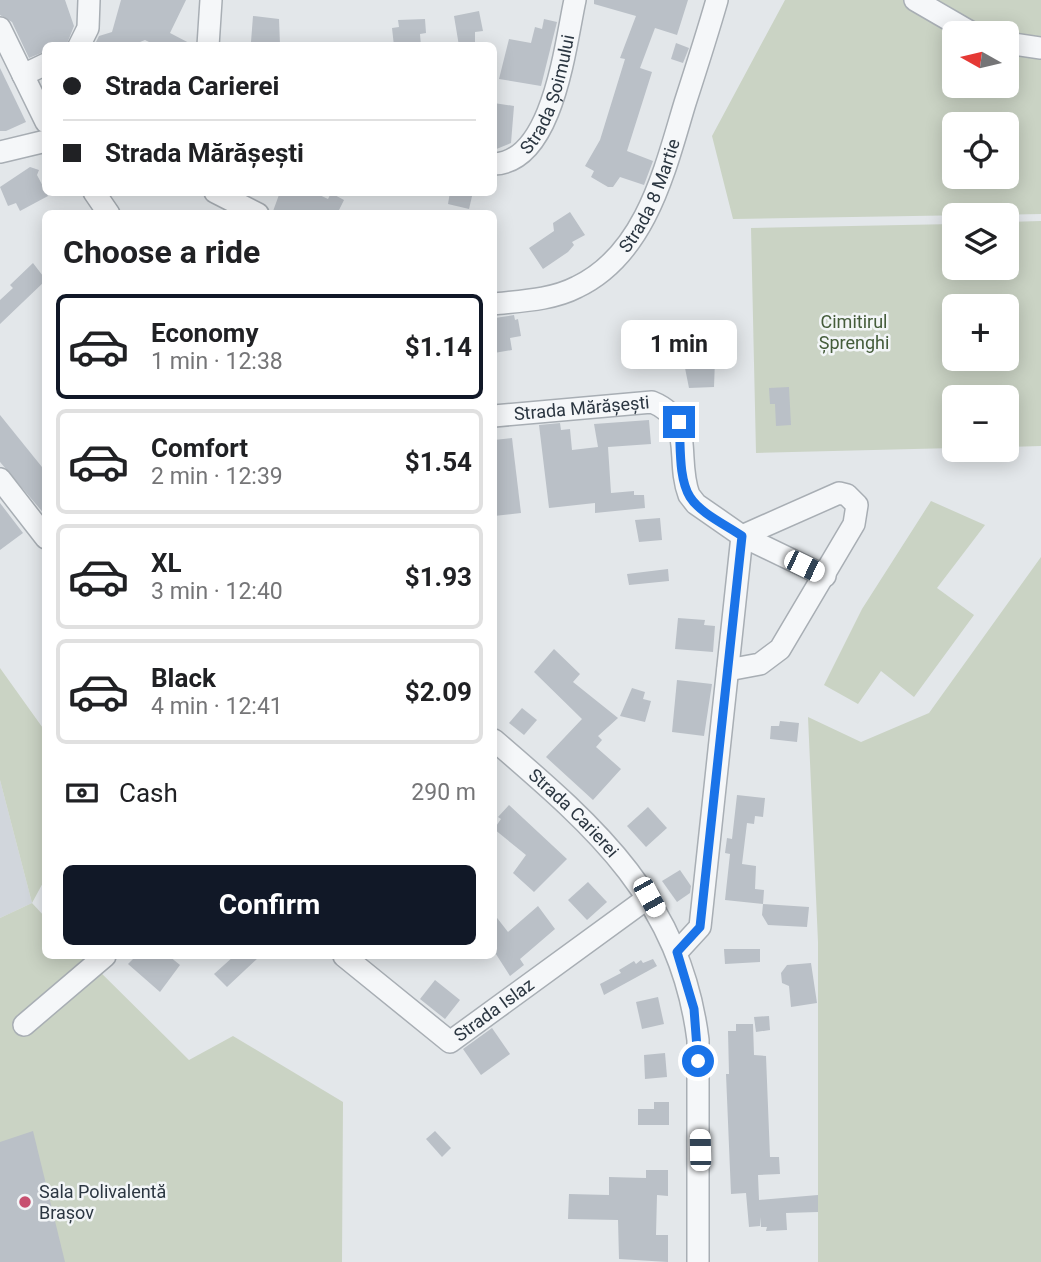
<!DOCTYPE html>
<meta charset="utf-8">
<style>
body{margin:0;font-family:Roboto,sans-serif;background:#f2f2f2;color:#202124;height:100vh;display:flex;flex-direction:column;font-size:26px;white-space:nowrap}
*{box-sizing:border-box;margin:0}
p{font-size:23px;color:#757577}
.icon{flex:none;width:38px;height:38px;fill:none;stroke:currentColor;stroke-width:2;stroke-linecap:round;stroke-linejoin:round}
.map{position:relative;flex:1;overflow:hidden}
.sheet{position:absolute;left:42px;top:210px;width:455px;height:749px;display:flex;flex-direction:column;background:#fff;border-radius:10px;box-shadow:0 4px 18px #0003}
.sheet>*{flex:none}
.hud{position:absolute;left:42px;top:42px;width:455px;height:154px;border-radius:10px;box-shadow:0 4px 18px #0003;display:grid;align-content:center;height:154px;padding:0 21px;background:#fff}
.needle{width:46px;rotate:278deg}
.tools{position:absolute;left:942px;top:21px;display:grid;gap:14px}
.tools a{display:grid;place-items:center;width:77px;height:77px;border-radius:10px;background:#fff;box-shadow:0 4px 18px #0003;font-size:35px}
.end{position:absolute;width:32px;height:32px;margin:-16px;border:9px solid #1a73e8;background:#fff;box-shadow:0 0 0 4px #fff}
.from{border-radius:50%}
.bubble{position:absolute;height:49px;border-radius:10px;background:#fff;box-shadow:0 4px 18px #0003;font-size:23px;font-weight:700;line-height:49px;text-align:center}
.car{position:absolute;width:21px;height:42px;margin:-21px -10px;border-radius:9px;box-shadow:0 0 5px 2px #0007;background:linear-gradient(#fff 24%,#345 0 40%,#fff 0 76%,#345 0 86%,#fff 0)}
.hud b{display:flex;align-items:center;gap:24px;height:66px;font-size:26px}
.hud b+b{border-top:2px solid #e0e0e0}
.hud i{width:18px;height:18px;background:#202124}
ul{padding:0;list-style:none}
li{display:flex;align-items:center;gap:21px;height:105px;margin:0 14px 10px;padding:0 7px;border:4px solid #e0e0e0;border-radius:10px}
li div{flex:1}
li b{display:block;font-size:26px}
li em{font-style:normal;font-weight:700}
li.selected{border-color:#111827}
li>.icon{width:63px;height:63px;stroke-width:1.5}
h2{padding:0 21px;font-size:32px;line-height:84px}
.pay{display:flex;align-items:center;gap:18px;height:77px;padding:0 21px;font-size:26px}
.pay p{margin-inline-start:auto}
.primary-button{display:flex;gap:14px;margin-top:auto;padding:14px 21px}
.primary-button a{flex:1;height:80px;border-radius:10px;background:#111827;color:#fff;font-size:28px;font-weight:700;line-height:80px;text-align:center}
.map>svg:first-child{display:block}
.built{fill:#d1d6dc}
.green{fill:#cad3c4;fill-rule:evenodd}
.building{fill:#bac0c7}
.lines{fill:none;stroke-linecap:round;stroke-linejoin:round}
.minor-casing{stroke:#a8aeb4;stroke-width:24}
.minor{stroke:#f5f7f9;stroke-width:21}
.route{stroke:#1a73e8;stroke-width:9}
.poi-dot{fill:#c75070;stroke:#f2f5f7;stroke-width:2.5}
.labels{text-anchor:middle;stroke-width:5;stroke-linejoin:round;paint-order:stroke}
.street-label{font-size:18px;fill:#2b3641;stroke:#f2f5f7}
.park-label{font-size:18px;fill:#445c3a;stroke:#f2f5f7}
.poi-label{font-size:18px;fill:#2b3641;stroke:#f2f5f7;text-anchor:start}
</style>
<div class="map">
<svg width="1041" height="1262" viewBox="0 0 1041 1262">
<rect width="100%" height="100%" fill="#e3e7ea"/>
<polygon class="built" points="0,780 32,903 0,918"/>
<g class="green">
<path d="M 785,0 L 1041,0 L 1041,214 L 733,219 L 712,136 ZM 954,33 L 1006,33 L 1006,86 L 954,86 ZM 954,124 L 1006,124 L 1006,177 L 954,177 Z"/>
<path d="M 1041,221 L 1041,446 L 1006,447 L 1006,397 L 954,397 L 954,448 L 756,453 L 751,228 L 954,224 L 954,268 L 1006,268 L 1006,222 ZM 954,306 L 1006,306 L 1006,359 L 954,359 Z"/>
<polygon points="931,501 985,525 937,588 974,615 914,697 881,671 858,704 824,685 862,609"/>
<polygon points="1041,557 1041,1262 818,1262 818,942 808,717 861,742 929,713"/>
<polygon points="0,668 45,731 45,879 32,903 45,917 46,956 84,956 189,1060 233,1036 343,1102 342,1262 0,1262 0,918 32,903 0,780"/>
</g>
<g class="building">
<polygon points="0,0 65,0 74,26 66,46 46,46 46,51 29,58 12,22 0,15"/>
<polygon points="121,0 186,0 170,33 195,46 157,46 145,40 130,46 94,46 99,36 112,32"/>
<polygon points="594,0 688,0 677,35 655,28 640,68 652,72 627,151 653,161 644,185 620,177 613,187 608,187 591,177 594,171 585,166 600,140 625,59 620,58 636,16 594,4"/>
<polygon points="479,11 483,31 475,32 475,46 459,46 454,16"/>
<polygon points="253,16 279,19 280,45 251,42"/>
<polygon points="425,19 426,33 420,34 421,46 394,46 392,28 399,27 398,20"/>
<polygon points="544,19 557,22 541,86 499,79 509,39 531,43 535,27 542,29"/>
<polygon points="676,43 689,48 683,63 671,59"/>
<polygon points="0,68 26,122 6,131 0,131"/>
<polygon points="494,103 514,106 511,143 494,150"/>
<polygon points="30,167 39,170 37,175 48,196 20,211 16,203 8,206 0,187"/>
<polygon points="280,192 313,192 328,199 331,193 344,200 337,214 272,214"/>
<polygon points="450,192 473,192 469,209 448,204"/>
<polygon points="570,212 585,235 572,242 574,245 568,252 543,269 529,248 554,231 553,223"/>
<polygon points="33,263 46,280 0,324 0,300 13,288 10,285"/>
<polygon points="514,315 515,320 518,319 521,336 510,338 512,350 494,353 495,318"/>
<polygon points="704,331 719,347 715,360 714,387 689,388 681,348 689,341 689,335"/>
<polygon points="789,387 791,425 776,426 775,404 770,404 769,388"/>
<polygon points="0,415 46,472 46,516 0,462"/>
<polygon points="649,420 651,444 608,447 611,493 634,491 634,495 644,495 645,508 595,513 595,503 549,508 539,425 560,423 561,430 570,429 572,450 598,447 594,424"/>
<polygon points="512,438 521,513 494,516 494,440"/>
<polygon points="0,503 23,533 0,550"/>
<polygon points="660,518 662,540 639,542 635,520"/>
<polygon points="668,569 669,581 629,585 627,574"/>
<polygon points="678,618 705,620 704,625 715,626 713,652 675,649"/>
<polygon points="554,649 580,674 573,682 618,718 598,736 602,740 596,747 621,769 593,800 546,757 582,719 534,672"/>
<polygon points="677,680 712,684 704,736 672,732"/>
<polygon points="632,688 645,692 643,699 651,701 645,722 620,716"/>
<polygon points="522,708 537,720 524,735 509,723"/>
<polygon points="780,721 799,723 797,742 770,739 771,726 779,726"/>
<polygon points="737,795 765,798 763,817 755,816 754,824 747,823 742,864 756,866 755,889 764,890 763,904 809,907 807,927 768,925 762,915 763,904 725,900 730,854 725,853 727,838 732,839"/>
<polygon points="509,805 567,859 534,892 513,873 526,855 494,829 501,819 498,817"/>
<polygon points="648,807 667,828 646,847 627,826"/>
<polygon points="680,870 691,886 690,893 677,902 662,881"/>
<polygon points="588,882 607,902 587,920 568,900"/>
<polygon points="538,906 555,929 520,959 524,965 510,976 494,951 494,914 508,932"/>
<polygon points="724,949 760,949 760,962 725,964"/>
<polygon points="136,956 169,956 180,965 160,992 128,964"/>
<polygon points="234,956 260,956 227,987 214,974"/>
<polygon points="653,959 657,966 604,995 600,984 621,973 619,970 634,961 636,964 641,960 643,963"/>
<polygon points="811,963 817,1003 791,1007 789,986 782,983 781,973 787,965"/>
<polygon points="435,980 460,1000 445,1019 420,999"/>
<polygon points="658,997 664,1024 642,1029 636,1002"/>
<polygon points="769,1016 770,1030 756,1032 754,1017"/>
<polygon points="736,1024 753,1024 754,1055 766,1056 770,1157 779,1157 780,1174 758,1175 759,1200 818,1195 818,1212 786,1213 787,1230 766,1231 767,1227 761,1227 760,1217 760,1226 749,1227 746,1193 731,1194 726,1074 729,1074 728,1031 736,1031"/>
<polygon points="492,1028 510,1054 481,1075 463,1049"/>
<polygon points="665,1053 667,1077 645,1079 644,1055"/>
<polygon points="654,1102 669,1102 669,1125 638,1125 638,1109 654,1109"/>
<polygon points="33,1131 65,1262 0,1262 0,1142"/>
<polygon points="435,1131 451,1148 442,1157 426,1139"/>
<polygon points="646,1170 668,1170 668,1196 657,1195 656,1235 668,1235 668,1262 619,1259 618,1220 568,1219 569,1194 609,1195 609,1177 646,1178"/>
</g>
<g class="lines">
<defs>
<g id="minor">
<polyline points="915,0 972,33"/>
<polyline points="0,28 46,122"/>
<polyline points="1006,43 1041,48"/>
<polyline points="79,46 88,28 89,0"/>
<polyline points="208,46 211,0"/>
<polyline points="23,75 46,64"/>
<polyline points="0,152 46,141"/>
<path id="s1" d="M 494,164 C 553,162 565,46 575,0"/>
<polyline points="94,192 109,214"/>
<polyline points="215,192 258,214"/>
<path id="s2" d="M 494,304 C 521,301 552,300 577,287 C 646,254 665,169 685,103 C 696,69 707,35 717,0"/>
<path id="s3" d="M 494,416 L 652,402 C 696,420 675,458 689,495 L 696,504 L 742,536 L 700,927 L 677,952"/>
<polyline points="0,479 46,538"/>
<polyline points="742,536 825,576"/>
<polyline points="728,670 760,664 780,649 854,524 857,505 847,495 839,493 742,536"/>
<path id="s4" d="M 494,740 C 595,827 680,899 698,1040 L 698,1262"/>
<path id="s5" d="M 344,956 L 450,1042 L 649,897"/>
<polyline points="24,1025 105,956"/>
</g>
</defs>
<use href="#minor" class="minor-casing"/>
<use href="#minor" class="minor"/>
</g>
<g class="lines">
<path class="route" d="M 679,422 C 681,444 678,478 690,497 C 700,513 726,525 742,536 L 700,927 L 677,952 L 694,1009 L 698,1061"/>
</g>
<circle class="poi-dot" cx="25" cy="1202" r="7"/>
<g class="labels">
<g class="street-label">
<text dy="6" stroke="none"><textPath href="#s1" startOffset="96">Strada Șoimului</textPath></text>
<text dy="6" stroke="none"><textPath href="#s2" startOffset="206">Strada 8 Martie</textPath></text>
<text dy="6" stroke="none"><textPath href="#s3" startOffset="88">Strada Mărășești</textPath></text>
<text dy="6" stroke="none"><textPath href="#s4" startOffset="108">Strada Carierei</textPath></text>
<text dy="6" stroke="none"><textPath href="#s5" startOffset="191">Strada Islaz</textPath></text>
</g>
<g class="park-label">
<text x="854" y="328">Cimitirul<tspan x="854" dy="21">Șprenghi</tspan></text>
</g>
<g class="poi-label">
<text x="39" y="1198">Sala Polivalentă<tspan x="39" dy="21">Brașov</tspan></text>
</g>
</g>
</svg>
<div class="tools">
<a><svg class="needle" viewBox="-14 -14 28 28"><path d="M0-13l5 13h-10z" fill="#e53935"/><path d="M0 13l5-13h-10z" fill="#757577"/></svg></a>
<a><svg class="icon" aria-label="locate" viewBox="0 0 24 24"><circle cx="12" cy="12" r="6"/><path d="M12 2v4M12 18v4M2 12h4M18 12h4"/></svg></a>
<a><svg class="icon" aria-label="layers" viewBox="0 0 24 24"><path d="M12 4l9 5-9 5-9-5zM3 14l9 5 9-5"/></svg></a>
<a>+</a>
<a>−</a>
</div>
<i class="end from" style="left:698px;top:1061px"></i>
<i class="end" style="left:679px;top:422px"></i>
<div class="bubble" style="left:621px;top:320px;width:116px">1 min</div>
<i class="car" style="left:804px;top:566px;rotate:116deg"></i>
<i class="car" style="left:649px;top:897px;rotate:151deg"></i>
<i class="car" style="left:700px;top:1150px;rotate:359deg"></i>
<div class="hud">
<b><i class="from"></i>Strada Carierei</b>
<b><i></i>Strada Mărășești</b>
</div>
<section class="sheet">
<h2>Choose a ride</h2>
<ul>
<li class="selected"><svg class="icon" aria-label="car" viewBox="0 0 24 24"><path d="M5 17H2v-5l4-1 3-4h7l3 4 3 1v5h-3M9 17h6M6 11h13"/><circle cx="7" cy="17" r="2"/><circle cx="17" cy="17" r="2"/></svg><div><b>Economy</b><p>1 min · 12:38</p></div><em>$1.14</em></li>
<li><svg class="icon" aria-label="car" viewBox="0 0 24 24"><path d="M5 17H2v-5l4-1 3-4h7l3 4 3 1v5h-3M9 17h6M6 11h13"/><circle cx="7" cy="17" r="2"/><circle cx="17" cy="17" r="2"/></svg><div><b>Comfort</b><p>2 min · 12:39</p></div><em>$1.54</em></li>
<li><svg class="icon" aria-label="car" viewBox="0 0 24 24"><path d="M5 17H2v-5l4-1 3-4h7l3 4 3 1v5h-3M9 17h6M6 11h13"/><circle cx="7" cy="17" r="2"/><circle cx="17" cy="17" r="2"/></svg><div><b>XL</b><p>3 min · 12:40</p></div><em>$1.93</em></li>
<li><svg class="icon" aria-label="car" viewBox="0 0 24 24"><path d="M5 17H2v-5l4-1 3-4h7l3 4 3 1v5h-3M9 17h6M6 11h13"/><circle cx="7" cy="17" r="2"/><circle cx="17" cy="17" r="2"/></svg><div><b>Black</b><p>4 min · 12:41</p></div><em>$2.09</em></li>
</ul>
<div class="pay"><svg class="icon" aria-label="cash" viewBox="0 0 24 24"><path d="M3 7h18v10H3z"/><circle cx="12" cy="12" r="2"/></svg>Cash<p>290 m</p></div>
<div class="primary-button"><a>Confirm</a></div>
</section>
</div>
